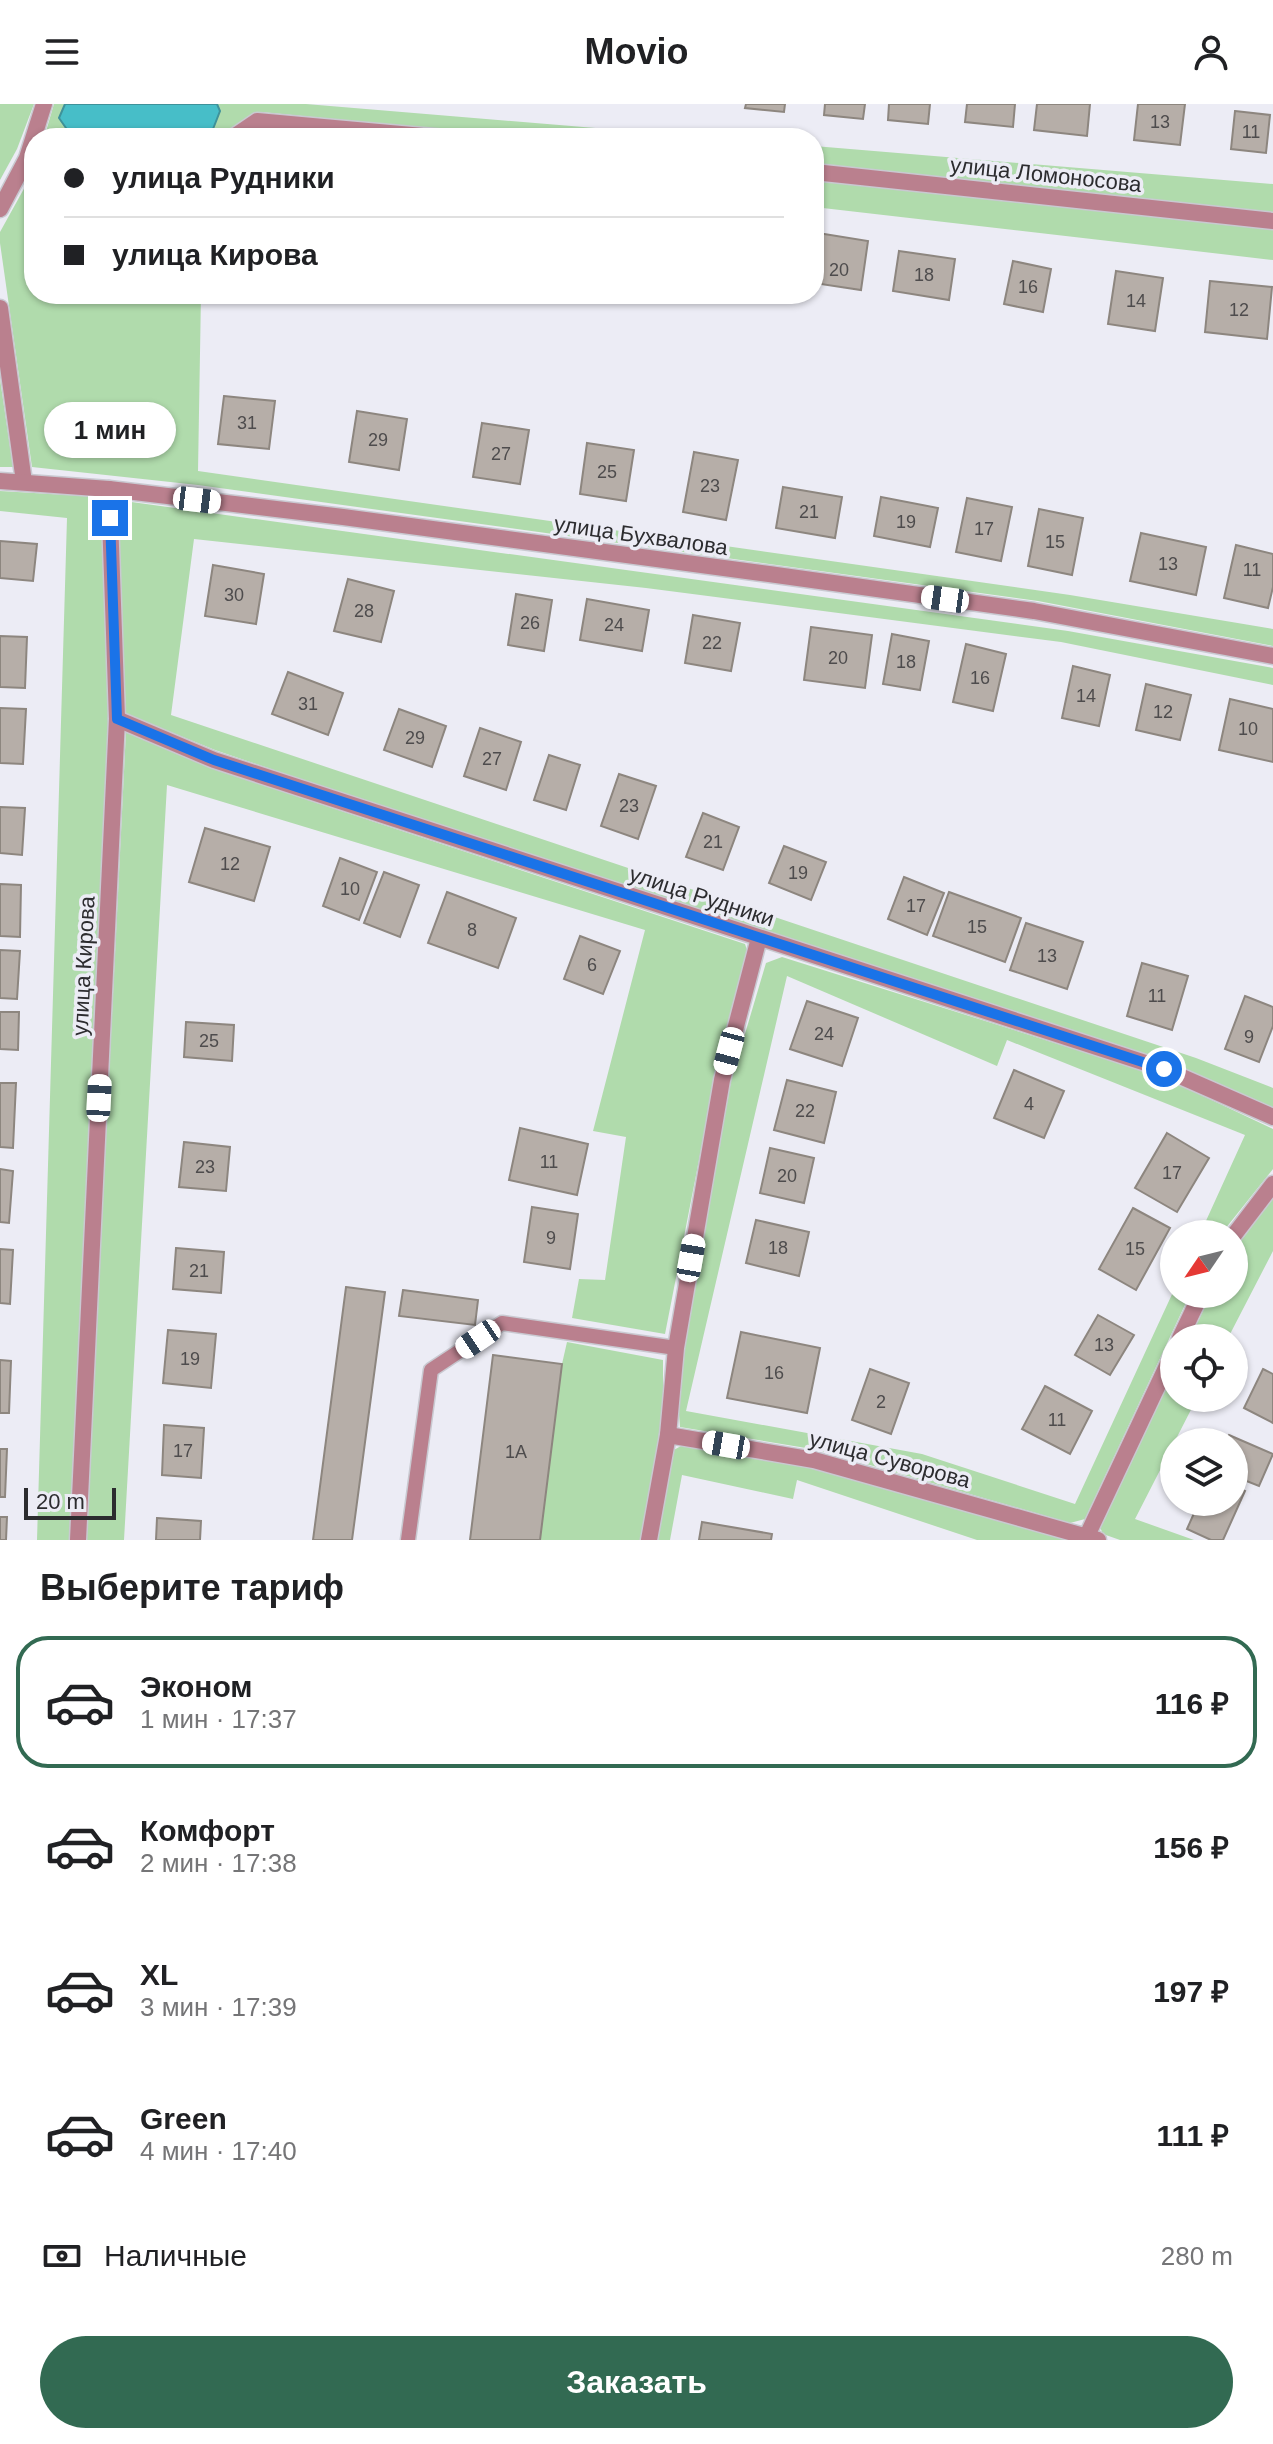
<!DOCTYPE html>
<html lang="ru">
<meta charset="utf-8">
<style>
body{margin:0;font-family:Helvetica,sans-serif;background:#f6f6f6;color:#202124;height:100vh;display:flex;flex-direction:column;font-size:30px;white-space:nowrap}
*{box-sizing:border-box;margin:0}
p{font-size:26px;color:#757577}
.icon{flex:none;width:44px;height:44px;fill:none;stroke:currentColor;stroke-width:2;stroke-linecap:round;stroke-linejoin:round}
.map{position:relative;height:1436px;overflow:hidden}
.side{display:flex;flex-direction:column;background:#fff;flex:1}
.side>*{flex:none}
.top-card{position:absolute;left:24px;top:24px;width:800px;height:176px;border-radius:32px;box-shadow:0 2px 6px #0004;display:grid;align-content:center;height:176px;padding:0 40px;background:#fff}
.needle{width:52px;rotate:235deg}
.controls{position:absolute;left:1160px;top:1116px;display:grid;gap:16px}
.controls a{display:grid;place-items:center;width:88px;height:88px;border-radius:50%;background:#fff;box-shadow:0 2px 6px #0004;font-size:40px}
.scale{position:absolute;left:24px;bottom:20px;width:92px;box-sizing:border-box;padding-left:8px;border:4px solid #2c2c2f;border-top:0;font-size:22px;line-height:28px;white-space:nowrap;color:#2c2c2f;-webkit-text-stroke:6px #ececf5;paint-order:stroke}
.end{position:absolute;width:36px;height:36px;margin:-18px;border:10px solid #1a73e8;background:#fff;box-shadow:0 0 0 4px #fff}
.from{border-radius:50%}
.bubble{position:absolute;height:56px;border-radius:28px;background:#fff;box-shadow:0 2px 6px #0004;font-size:26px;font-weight:800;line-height:56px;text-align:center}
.car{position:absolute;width:24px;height:48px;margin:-24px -12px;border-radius:10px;box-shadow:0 0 6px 2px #0007;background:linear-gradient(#fff 24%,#345 0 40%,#fff 0 76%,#345 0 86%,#fff 0)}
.top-card b{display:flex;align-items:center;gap:28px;height:76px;font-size:30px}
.top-card b+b{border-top:2px solid #e0e0e0}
.top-card i{width:20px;height:20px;background:#202124}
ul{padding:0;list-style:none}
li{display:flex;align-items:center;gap:24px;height:132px;margin:0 16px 12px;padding:0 24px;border:4px solid transparent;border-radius:32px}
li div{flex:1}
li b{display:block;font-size:30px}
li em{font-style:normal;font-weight:800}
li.on{border-color:#326a52}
li>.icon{width:72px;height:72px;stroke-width:1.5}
h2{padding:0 40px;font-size:36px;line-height:96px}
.pay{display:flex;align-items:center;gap:20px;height:88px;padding:0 40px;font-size:30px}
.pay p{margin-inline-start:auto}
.cta{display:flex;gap:16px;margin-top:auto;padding:16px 40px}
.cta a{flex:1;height:92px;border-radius:48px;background:#326a52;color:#fff;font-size:32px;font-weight:800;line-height:92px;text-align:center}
header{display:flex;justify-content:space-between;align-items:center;height:104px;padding:0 40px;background:#fff;font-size:36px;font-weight:800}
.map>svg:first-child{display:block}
.green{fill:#b0dbac}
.water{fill:#47bec8;stroke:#3f929a;stroke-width:2}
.building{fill:#b6aea8;stroke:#8d867f;stroke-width:2}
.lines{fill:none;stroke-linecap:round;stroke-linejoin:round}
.lane-casing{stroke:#c9c9d1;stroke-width:17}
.street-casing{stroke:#c9c9d1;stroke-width:19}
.lane{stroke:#ba808e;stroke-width:14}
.street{stroke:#ba808e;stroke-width:16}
.route{stroke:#1a73e8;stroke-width:10}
.labels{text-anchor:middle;stroke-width:7;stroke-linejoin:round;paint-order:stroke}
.number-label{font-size:18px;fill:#4e4c4d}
.street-label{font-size:22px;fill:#2c2c2f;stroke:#ececf5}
</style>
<header><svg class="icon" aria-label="menu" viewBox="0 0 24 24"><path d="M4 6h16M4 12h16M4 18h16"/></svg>Movio<svg class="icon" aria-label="person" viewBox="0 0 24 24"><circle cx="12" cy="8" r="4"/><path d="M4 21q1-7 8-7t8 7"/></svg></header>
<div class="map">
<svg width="1273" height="1436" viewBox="0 0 1273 1436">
<rect width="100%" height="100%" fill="#ececf5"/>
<g class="green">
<polygon points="0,0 34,0 17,45 0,76"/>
<polygon points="54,0 65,0 59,14 73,34 44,34"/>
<polygon points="217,0 306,0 716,34 531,34 261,8 221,34 202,34 213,25 220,7"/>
<polygon points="261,23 379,34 244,34"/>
<polygon points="814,42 1273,80 1273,110 814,61"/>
<polygon points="31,72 34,73 34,190 201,190 198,367 1070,491 1273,525 1273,542 1038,497 198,381 32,363 0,139 0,128"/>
<polygon points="814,75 1273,125 1273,156 814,103"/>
<polygon points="0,275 13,363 0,363"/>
<polygon points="0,387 102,393 109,614 71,1436 37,1436 67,414 0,407"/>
<polygon points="117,396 1068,527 1273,564 1273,581 1061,538 646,484 194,435 171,611 1196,954 1273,984 1273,1005 215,646 126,610"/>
<polygon points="126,627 208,663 745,840 748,849 715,974 665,1230 572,1214 579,1175 605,1176 626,1033 593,1027 645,826 167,681 124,1436 86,1436"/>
<polygon points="782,853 1163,973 1273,1025 1273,1065 1221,1130 1200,1130 1245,1031 1007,936 997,962 787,872 686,1307 922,1350 1075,1400 1174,1186 1174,1190 1190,1190 1085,1415 1070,1419 818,1346 680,1323 678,1298 684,1240 731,977 766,859"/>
<polygon points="1273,1094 1273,1147 1228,1234 1190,1234 1211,1190 1234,1190 1234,1146"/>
<polygon points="567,1238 663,1256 663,1331 645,1436 540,1436 562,1260"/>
<polygon points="1174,1266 1174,1294 1197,1294 1135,1415 1194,1436 1120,1436 1103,1430 1099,1421"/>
<polygon points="681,1342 812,1363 1065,1436 977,1436 797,1376 793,1395 682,1371 670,1436 656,1436 672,1347"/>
</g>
<polygon class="water" points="65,0 217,0 220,7 213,25 202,34 73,34 59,14"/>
<g class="building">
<polygon points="746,0 785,0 784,8 745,4"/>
<polygon points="825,0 865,0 863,15 824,11"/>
<polygon points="889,0 930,0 928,20 888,16"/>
<polygon points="967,0 1015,0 1013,23 965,18"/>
<polygon points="1037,0 1090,0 1087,32 1034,26"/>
<polygon points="1138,0 1185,0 1180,41 1134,36"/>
<polygon points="1235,7 1270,11 1266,49 1231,45"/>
<polygon points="818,129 868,137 861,186 814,179 814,152"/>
<polygon points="899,147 955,155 949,196 893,187"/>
<polygon points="1013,157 1051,165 1043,208 1004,200"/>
<polygon points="1116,167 1163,174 1155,227 1108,220"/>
<polygon points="1210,177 1272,183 1267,235 1205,228"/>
<polygon points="224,292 275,297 269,345 218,340"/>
<polygon points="357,307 407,315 399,366 349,358"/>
<polygon points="482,319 529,326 520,380 473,373"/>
<polygon points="587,339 634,346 626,397 580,390"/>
<polygon points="694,348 738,356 726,416 683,408"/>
<polygon points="783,383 842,393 835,434 776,424"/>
<polygon points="881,393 938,404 930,443 874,432"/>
<polygon points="967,394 1012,403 1001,457 956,448"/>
<polygon points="1039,405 1083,414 1072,471 1028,462"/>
<polygon points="1141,429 1206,443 1196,491 1130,477"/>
<polygon points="0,437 37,440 33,477 0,474"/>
<polygon points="1236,441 1273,450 1273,483 1268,504 1224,494"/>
<polygon points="213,461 264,470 256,520 205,512"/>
<polygon points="348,475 394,487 381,538 334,527"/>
<polygon points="516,490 552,496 544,547 508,541"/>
<polygon points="587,495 649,506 642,547 580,536"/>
<polygon points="693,511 740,519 731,567 685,559"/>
<polygon points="811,523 872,531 865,584 804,576"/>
<polygon points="892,530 929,537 920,586 883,580"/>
<polygon points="0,532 27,533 25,584 0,583"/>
<polygon points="966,540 1006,550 993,607 953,598"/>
<polygon points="1073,562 1110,571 1099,622 1062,614"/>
<polygon points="288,568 343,589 328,631 272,610"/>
<polygon points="1146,580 1191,591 1180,636 1136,626"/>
<polygon points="1230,595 1273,605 1273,658 1219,646"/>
<polygon points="0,604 26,605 23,660 0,659"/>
<polygon points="399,605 446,622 432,663 384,646"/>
<polygon points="480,624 521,638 506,686 464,672"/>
<polygon points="549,651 580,661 566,706 534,696"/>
<polygon points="619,670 656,682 638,735 601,722"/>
<polygon points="0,703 25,704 22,751 0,749"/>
<polygon points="703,709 739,723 723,766 686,753"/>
<polygon points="205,724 270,743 254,797 189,778"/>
<polygon points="784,742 826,758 811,796 769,779"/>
<polygon points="340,754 377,768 359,816 323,802"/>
<polygon points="384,768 419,781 400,833 364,819"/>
<polygon points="904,773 944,789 927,831 888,815"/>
<polygon points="0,780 21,781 20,833 0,832"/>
<polygon points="447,788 516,814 498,864 428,839"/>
<polygon points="949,788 1021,814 1005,858 933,832"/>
<polygon points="1026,819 1083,838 1067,885 1010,866"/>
<polygon points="580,832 620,847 603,890 564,875"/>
<polygon points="0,846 20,847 17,895 0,894"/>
<polygon points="1142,859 1188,872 1172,926 1127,912"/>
<polygon points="1245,892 1273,903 1273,922 1259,958 1225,945"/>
<polygon points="807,897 858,914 842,962 790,945"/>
<polygon points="0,908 19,908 18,946 0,945"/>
<polygon points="186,918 234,921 232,957 184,953"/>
<polygon points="1014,966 1064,987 1044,1034 994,1014"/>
<polygon points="787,976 836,988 824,1039 774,1026"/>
<polygon points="0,979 16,979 13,1044 0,1043"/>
<polygon points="520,1024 588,1040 577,1091 509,1076"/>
<polygon points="1167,1029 1209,1054 1177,1108 1135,1084"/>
<polygon points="184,1038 230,1043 226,1087 179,1083"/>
<polygon points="770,1044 814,1054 804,1099 760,1089"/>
<polygon points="0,1065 13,1067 9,1119 0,1118"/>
<polygon points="532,1103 578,1110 570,1165 524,1158"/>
<polygon points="1133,1104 1170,1124 1136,1186 1099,1165"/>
<polygon points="756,1116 809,1128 799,1172 746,1159"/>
<polygon points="176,1144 224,1148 221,1189 173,1185"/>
<polygon points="0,1145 13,1146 10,1200 0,1199"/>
<polygon points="346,1183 385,1188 352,1436 313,1436"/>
<polygon points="403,1186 478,1196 475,1221 399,1212"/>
<polygon points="1098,1211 1134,1231 1110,1271 1075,1251"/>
<polygon points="168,1226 216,1230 211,1284 163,1279"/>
<polygon points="741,1228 820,1244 807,1309 727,1294"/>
<polygon points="493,1251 562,1260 540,1436 470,1436"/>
<polygon points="0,1256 11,1257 9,1309 0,1309"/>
<polygon points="870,1265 909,1279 891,1330 852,1316"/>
<polygon points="1263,1265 1273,1270 1273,1319 1244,1304"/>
<polygon points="1045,1282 1092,1307 1070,1350 1022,1325"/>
<polygon points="164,1321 204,1324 201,1374 162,1371"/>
<polygon points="1229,1331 1273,1350 1259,1382 1234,1372 1234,1338 1225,1338"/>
<polygon points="0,1345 7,1345 5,1393 0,1393"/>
<polygon points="1234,1382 1245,1387 1223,1436 1211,1436 1187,1425 1199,1398 1234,1398"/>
<polygon points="0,1413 7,1413 6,1436 0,1436"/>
<polygon points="157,1414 201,1417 200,1436 156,1436"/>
<polygon points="702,1418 772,1430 771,1436 699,1436"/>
</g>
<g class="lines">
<defs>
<polyline id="lane" points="408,1436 431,1266 502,1219 676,1244"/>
<g id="street">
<polyline points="232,34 257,17 445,34"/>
<polyline points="814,68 1273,117"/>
<polyline points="0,105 27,54 44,0"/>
<polyline points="0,204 24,378"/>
<polyline points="0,377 109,385 343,413 769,470 1034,507 1273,552"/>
<polyline points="117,615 214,656 1164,965 1273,1013"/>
<polyline points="1234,1131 1273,1080"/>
<polyline points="1180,1234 1201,1190"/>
<polyline points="668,1331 814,1356 1098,1436"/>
<polyline points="78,1436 117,615 109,385"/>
<polyline points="649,1436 668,1331 676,1244 722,976 759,834"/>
<polyline points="1085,1436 1174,1247"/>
</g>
</defs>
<use href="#lane" class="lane-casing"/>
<use href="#street" class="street-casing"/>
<use href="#lane" class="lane"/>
<use href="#street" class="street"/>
</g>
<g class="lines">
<polyline class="route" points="110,414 117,615 214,656 1164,965"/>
</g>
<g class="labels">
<g class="number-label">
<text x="1160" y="24">13</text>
<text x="1251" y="34">11</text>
<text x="839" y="172">20</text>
<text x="924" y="177">18</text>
<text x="1028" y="189">16</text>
<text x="1136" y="203">14</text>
<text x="1239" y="212">12</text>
<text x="247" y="325">31</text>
<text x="378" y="342">29</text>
<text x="501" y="356">27</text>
<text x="607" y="374">25</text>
<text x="710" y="388">23</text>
<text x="809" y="414">21</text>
<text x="906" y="424">19</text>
<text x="984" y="431">17</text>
<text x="1055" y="444">15</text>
<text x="1168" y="466">13</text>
<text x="1252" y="472">11</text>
<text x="234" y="497">30</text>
<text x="364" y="513">28</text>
<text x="530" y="525">26</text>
<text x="614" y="527">24</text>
<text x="712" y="545">22</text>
<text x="838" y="560">20</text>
<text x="906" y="564">18</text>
<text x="980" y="580">16</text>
<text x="1086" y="598">14</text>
<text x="308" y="606">31</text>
<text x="1163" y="614">12</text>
<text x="1248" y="631">10</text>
<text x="415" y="640">29</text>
<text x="492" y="661">27</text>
<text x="629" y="708">23</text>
<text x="713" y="744">21</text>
<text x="230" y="766">12</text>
<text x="798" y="775">19</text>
<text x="350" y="791">10</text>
<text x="916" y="808">17</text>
<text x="977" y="829">15</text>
<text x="472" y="832">8</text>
<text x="1047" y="858">13</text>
<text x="592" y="867">6</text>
<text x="1157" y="898">11</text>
<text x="824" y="936">24</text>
<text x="1249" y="939">9</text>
<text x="209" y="943">25</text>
<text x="1029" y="1006">4</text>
<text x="805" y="1013">22</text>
<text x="549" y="1064">11</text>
<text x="205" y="1069">23</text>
<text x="1172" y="1075">17</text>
<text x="787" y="1078">20</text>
<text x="551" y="1140">9</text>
<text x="778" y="1150">18</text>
<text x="1135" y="1151">15</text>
<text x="199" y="1173">21</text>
<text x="1104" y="1247">13</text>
<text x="190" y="1261">19</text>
<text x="774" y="1275">16</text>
<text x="881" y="1304">2</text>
<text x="1057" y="1322">11</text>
<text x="183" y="1353">17</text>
<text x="516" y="1354">1А</text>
</g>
<g class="street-label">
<text transform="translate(1046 70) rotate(6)" y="8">улица Ломоносова</text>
<text transform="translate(641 431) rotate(8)" y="8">улица Бухвалова</text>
<text transform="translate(702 792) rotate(18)" y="8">улица Рудники</text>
<text transform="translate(83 862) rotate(-87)" y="8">улица Кирова</text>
<text transform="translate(890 1355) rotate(15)" y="8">улица Суворова</text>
</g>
</g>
</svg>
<div class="controls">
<a><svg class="needle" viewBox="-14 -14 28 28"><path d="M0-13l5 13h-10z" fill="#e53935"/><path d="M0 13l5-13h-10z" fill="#757577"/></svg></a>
<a><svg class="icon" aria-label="locate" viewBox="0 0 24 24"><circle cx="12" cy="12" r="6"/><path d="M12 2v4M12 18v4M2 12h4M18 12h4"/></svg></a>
<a><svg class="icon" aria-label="layers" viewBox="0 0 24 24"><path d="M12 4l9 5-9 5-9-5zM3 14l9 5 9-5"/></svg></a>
</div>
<div class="scale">20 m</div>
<i class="end from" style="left:1164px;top:965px"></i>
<i class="end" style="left:110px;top:414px"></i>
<div class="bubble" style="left:44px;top:298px;width:132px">1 мин</div>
<i class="car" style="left:197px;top:396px;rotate:97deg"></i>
<i class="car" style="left:945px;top:495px;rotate:278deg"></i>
<i class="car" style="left:729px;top:947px;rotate:195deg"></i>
<i class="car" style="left:99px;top:994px;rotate:3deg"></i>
<i class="car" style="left:691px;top:1154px;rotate:10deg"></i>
<i class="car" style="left:478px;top:1235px;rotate:236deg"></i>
<i class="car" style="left:726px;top:1341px;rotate:280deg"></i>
<div class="top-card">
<b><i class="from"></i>улица Рудники</b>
<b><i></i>улица Кирова</b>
</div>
</div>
<section class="side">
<h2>Выберите тариф</h2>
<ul>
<li class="on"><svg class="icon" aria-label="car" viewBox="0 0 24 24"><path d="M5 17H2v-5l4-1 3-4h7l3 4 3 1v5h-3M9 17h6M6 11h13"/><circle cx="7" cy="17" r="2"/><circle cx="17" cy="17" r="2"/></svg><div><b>Эконом</b><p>1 мин · 17:37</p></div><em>116 ₽</em></li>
<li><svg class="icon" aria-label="car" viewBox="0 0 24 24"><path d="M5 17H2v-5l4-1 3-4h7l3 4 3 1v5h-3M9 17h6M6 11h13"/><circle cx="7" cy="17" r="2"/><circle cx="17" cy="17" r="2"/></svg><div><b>Комфорт</b><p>2 мин · 17:38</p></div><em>156 ₽</em></li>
<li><svg class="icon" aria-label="car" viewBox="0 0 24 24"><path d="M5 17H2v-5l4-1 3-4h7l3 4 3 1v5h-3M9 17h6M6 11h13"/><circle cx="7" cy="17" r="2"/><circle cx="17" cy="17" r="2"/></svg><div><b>XL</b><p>3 мин · 17:39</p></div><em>197 ₽</em></li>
<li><svg class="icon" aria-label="car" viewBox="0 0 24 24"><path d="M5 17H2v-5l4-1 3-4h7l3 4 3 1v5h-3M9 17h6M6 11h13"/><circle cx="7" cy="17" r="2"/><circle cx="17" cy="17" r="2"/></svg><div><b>Green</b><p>4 мин · 17:40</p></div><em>111 ₽</em></li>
</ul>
<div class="pay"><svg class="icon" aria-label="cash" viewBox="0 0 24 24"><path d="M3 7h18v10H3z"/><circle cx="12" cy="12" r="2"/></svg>Наличные<p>280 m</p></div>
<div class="cta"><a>Заказать</a></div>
</section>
